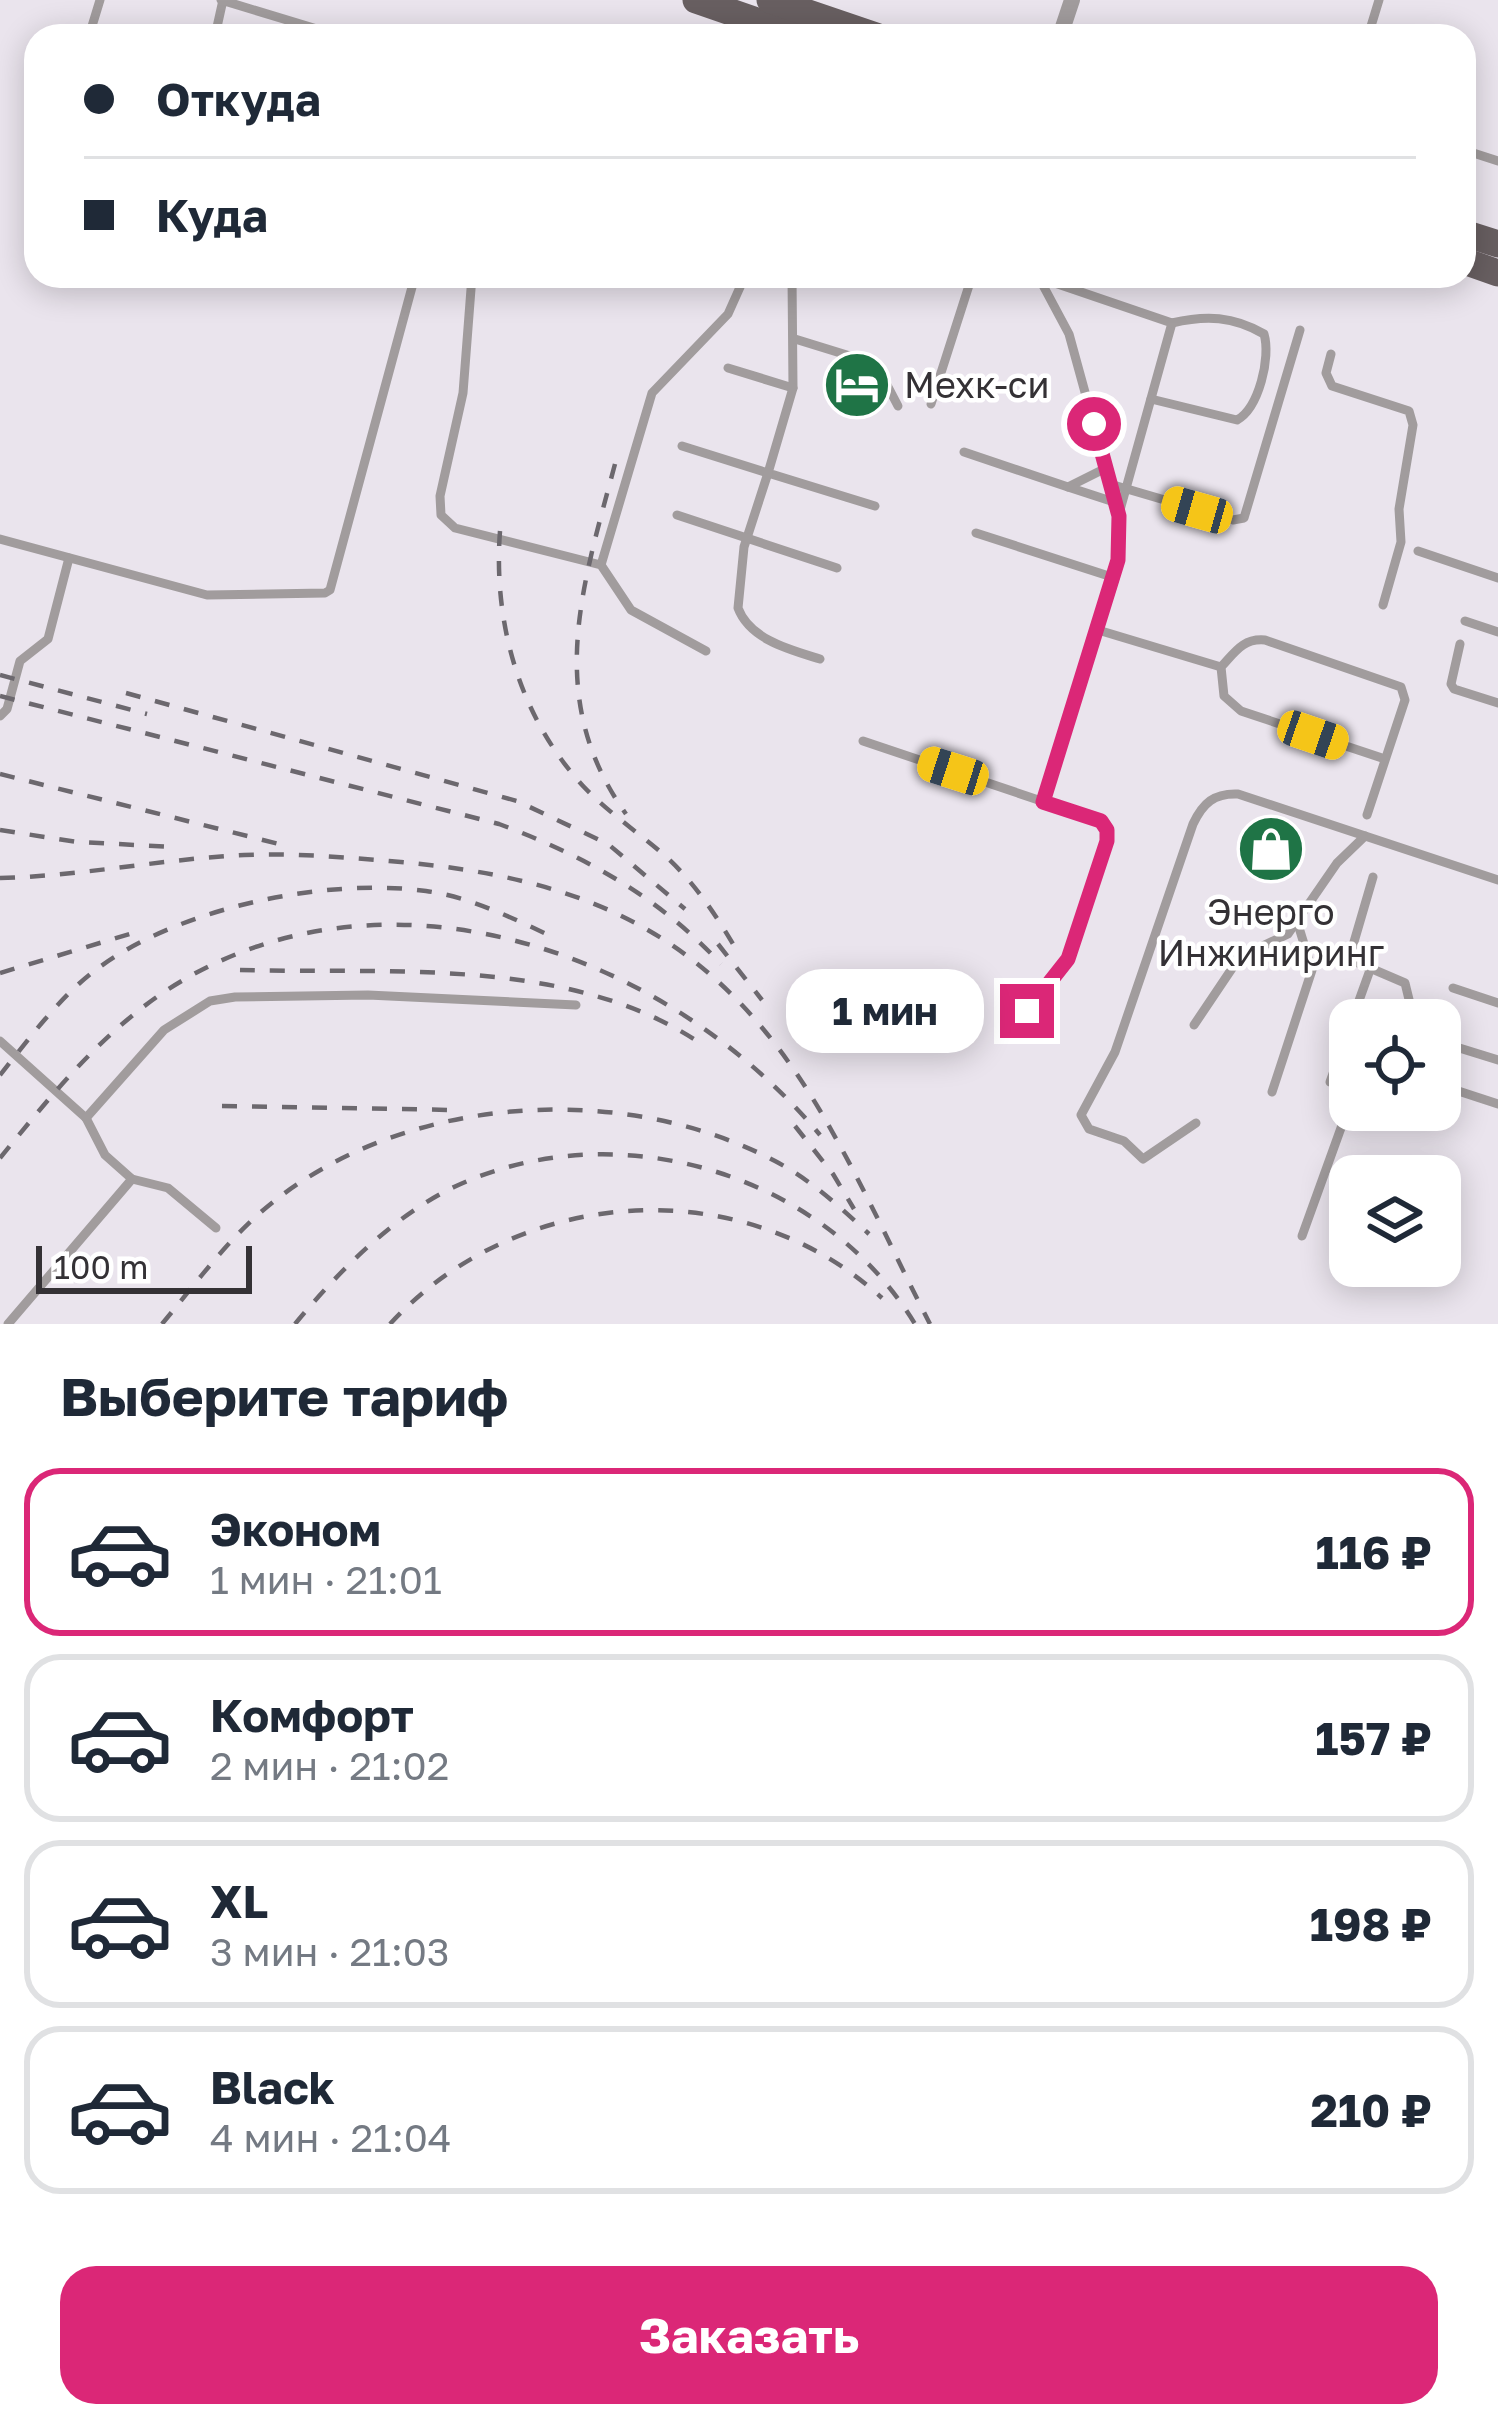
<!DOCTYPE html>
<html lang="ru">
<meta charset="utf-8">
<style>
body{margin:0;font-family:"Golos Text",sans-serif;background:#f6f6f7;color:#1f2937;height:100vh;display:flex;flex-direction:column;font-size:45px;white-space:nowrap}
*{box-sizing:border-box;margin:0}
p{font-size:39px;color:#747a83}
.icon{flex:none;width:66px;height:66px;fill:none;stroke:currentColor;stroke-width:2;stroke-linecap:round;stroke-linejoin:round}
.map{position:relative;height:1324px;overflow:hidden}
.panel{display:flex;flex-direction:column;background:#fff;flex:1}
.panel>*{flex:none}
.top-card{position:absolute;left:24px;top:24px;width:1452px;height:264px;border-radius:36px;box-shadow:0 6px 30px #0003;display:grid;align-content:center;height:264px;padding:0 60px;background:#fff}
.tools{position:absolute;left:1329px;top:999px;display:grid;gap:24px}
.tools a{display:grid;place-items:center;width:132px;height:132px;border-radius:24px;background:#fff;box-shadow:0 6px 30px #0003;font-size:60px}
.scale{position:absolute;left:36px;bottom:30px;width:216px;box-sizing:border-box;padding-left:12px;border:6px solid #343135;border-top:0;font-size:33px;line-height:42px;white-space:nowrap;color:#343135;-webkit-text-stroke:9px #fff;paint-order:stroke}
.end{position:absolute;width:54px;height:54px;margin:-27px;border:15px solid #db2777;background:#fff;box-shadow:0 0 0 6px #fff}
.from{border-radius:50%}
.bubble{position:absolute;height:84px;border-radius:36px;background:#fff;box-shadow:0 6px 30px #0003;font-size:39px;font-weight:700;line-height:84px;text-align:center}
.car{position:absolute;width:36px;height:72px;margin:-36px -18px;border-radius:15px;box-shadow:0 0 9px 3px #0007;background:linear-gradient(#f5c518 24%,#345 0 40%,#f5c518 0 76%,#345 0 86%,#f5c518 0)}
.top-card b{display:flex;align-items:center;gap:42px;height:114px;font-size:45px}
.top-card b+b{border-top:3px solid #e0e1e3}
.top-card i{width:30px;height:30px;background:#1f2937}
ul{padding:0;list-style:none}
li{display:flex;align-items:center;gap:36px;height:168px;margin:0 24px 18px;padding:0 36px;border:6px solid #e0e1e3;border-radius:36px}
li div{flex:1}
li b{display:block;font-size:45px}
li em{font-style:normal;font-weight:700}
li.active{border-color:#db2777}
li>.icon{width:108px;height:108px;stroke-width:1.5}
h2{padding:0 60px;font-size:54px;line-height:144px}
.action{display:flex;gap:24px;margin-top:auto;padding:24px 60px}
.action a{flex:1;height:138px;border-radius:36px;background:#db2777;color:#fff;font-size:48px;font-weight:700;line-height:138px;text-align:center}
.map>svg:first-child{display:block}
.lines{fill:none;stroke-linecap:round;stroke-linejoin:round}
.path{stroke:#8d888f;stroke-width:3;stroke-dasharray:9 9;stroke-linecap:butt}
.service{stroke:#a19c9d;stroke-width:9}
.minor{stroke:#a19c9d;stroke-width:16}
.primary{stroke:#685f61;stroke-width:27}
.rail{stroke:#6c686e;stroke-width:4.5;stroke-dasharray:15 15;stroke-linecap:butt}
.route{stroke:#db2777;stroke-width:15}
.labels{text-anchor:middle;stroke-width:9;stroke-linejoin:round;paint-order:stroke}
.poi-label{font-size:36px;fill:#343135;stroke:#fff;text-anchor:start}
</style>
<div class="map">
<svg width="1498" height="1324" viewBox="0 0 1498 1324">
<rect width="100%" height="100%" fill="#eae4ed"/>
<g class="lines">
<polyline class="path" points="1008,36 1018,30 1036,36"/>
<g class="service">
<polyline points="221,0 340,36"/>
<polyline points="89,36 100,0"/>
<polyline points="215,36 223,0"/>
<polyline points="1368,36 1379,0"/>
<polyline points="1464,150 1498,161"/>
<polyline points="472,276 463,393 440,496 441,515 455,528 601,565 631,610 706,651"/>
<polyline points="792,276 793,388 768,473 875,506"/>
<polyline points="1038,276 1069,334 1119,516 1115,578 1043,802"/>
<polyline points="1043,279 1172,323 1120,510"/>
<polyline points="795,339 876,364 898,406"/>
<polyline points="1331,354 1326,373 1332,386 1409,411 1413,425 1399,509 1401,542 1383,605"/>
<polyline points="728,368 793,388"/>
<path d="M 1151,399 L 1237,420 C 1259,408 1271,357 1264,334 C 1233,316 1206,315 1172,323"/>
<polyline points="931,404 972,276"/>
<path d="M 682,446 L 768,473 L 744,547 L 738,608 C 750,640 791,650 820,659"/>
<polyline points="964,452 1068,487 1106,468"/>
<polyline points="1110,484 1233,520 1244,518 1300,330"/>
<polyline points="1068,487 1114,502"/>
<polyline points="677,515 837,568"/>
<polyline points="976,533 1115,578"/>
<polyline points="0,539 207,595 325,593 330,590 415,276"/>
<polyline points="1418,551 1498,578"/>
<polyline points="601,565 652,393 728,314 745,276"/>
<polyline points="1465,621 1498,632"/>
<polyline points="1098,630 1221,667"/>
<polyline points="1460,644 1451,684 1454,689 1498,703"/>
<polyline points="0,716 7,709 20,661 48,639 69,558"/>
<polyline points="863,741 1101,821 1107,830 1107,841 1068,959 1027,1011"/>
<path d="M 1367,815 L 1405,700 L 1401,687 L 1265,640 C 1243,638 1235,652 1221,667 L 1224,696 L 1241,711 L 1385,759"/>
<polyline points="1373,877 1349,959 1405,983 1414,1020"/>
<polyline points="1453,988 1498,1003"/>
<polyline points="1352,1020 1370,970"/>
<polyline points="1194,1025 1233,967 1252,951 1288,934 1337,863 1365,836"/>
<polyline points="0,1041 86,1118 164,1030 210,1001 235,997 368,995 576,1005"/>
<polyline points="1440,1042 1498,1060"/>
<polyline points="1330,1082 1350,1026"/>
<polyline points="1440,1085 1498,1104"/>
<polyline points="1272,1092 1312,970 1297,921"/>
<polyline points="86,1118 105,1155 132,1179 168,1188 216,1228"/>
<path d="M 1196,1123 L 1143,1159 L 1124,1141 L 1089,1129 L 1081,1115 L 1115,1052 L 1193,824 C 1203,803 1214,793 1238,794 L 1498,880"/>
<polyline points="1302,1236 1350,1103"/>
<polyline points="8,1324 132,1179"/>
</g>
<polyline class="minor" points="1060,36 1072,0"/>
<g class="primary">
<polyline points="696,0 800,36"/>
<polyline points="770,0 876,36"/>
<polyline points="1464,233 1498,244"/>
<polyline points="1464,261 1498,273"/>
</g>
<g class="rail">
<path d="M 615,464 C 582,588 544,699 626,814"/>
<path d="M 500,531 C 493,624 520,718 584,787 C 608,812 636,831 662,853 C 695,882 718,918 740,956"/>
<polyline points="0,675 147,714"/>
<polyline points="126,693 517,801 608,844 685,909"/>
<path d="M 0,696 L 499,824 C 585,856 659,897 721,964"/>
<polyline points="0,774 279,844"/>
<polyline points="0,830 77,842 176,847"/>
<path d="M 0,878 C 82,876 162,859 244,855 C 293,853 341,857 389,861 C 590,877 717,935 822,1114 C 862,1182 894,1254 930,1324"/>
<polyline points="718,944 762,1000"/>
<path d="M 240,970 C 391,974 569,956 700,1043"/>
<polyline points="0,973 143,930"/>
<path d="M 0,1075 C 28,1040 58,999 93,972 C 174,909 323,877 426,891 C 471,897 514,919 555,938"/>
<polyline points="222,1106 454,1110"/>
<polyline points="795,1126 833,1174 854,1209"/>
<path d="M 0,1158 C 50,1097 100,1034 167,990 C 382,851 666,950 820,1135"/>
<path d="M 162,1324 C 197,1282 230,1236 273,1202 C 409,1094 623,1081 775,1161 C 811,1180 840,1207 869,1234"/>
<path d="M 295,1324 C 339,1271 392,1217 454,1187 C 615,1111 823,1172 915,1324"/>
<path d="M 390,1324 C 517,1186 741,1169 882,1298"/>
</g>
</g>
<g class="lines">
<polyline class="route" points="1027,1011 1068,959 1107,841 1107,830 1101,821 1043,802 1118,560 1119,516 1094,424"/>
</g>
<defs>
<symbol id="hotel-disc" viewBox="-11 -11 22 22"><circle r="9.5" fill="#1f7446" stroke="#fff"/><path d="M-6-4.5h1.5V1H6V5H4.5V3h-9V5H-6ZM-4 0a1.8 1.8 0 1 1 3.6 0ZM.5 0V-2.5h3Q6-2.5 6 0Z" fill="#fff"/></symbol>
<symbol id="shop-disc" viewBox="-11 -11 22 22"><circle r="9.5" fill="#1f7446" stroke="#fff"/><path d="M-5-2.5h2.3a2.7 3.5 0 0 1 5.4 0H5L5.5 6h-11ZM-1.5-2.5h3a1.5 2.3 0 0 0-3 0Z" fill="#fff"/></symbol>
</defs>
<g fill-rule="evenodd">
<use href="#hotel-disc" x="819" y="347" width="76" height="76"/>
<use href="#shop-disc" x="1233" y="811" width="76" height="76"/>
</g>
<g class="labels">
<g class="poi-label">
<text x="904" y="398">Мехк-си</text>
<text x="1271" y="925" text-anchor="middle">Энерго<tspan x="1271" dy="41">Инжиниринг</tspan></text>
</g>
</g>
</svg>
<div class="tools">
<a><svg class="icon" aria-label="locate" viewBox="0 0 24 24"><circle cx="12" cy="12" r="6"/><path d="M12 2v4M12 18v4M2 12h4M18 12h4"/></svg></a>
<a><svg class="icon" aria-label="layers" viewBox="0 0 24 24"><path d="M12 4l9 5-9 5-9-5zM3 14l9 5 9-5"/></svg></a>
</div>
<div class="scale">100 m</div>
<i class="end from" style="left:1094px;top:424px"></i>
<i class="end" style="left:1027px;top:1011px"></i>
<div class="bubble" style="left:786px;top:969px;width:198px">1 мин</div>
<i class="car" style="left:1197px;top:510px;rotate:286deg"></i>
<i class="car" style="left:1313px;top:735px;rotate:109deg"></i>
<i class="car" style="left:953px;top:771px;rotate:288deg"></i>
<div class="top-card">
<b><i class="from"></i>Откуда</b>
<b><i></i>Куда</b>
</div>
</div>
<section class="panel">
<h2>Выберите тариф</h2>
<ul>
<li class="active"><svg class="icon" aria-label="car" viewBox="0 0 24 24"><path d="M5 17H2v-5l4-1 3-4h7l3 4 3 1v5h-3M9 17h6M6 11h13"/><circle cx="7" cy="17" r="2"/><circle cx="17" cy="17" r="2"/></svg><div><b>Эконом</b><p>1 мин · 21:01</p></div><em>116 ₽</em></li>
<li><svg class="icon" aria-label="car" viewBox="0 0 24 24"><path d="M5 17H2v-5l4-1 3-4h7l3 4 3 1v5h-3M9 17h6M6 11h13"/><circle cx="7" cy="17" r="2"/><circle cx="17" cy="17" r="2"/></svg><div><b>Комфорт</b><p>2 мин · 21:02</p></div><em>157 ₽</em></li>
<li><svg class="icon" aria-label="car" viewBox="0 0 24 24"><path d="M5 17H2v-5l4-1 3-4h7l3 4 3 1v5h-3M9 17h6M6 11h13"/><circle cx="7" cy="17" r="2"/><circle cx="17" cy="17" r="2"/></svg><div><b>XL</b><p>3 мин · 21:03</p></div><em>198 ₽</em></li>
<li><svg class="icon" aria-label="car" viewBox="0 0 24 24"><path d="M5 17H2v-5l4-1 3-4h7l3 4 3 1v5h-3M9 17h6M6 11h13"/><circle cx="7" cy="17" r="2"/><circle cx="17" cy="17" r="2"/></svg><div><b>Black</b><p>4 мин · 21:04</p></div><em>210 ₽</em></li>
</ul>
<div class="action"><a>Заказать</a></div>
</section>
